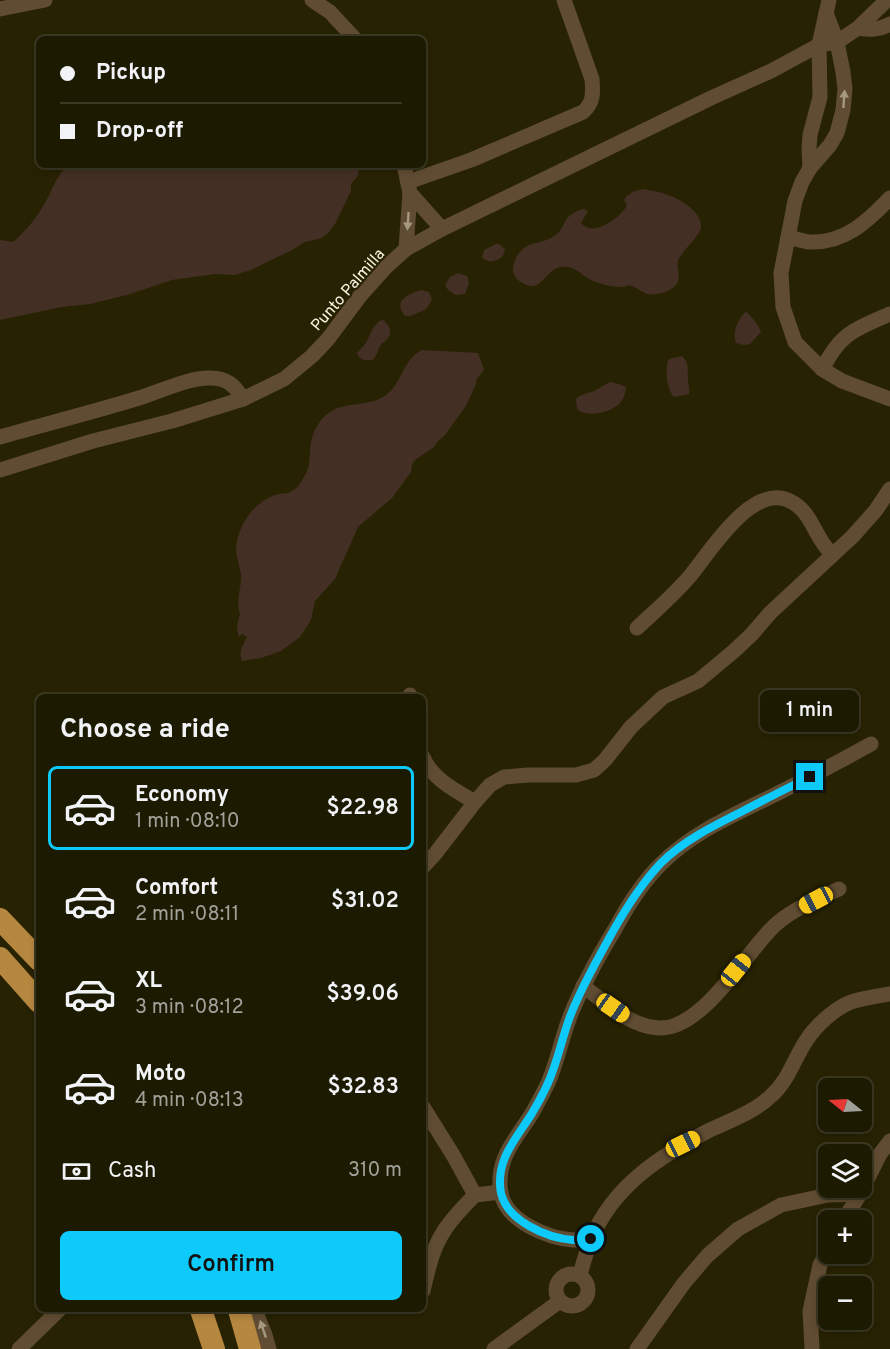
<!DOCTYPE html>
<meta charset="utf-8">
<style>
body{margin:0;font-family:Overpass,sans-serif;background:#2a2711;color:#f1f3f6;height:100vh;display:flex;flex-direction:column;font-size:22px;white-space:nowrap}
*{box-sizing:border-box;margin:0}
p{font-size:20px;color:#a0a199}
.icon{flex:none;width:33px;height:33px;fill:none;stroke:currentColor;stroke-width:2;stroke-linecap:round;stroke-linejoin:round}
.map{position:relative;flex:1;overflow:hidden}
.panel{position:absolute;left:36px;top:694px;width:390px;height:618px;display:flex;flex-direction:column;background:#1d1a02;border-radius:9px;box-shadow:0 3px 9px #0003,0 0 0 2px #3b3824}
.panel>*{flex:none}
.top-card{position:absolute;left:36px;top:36px;width:390px;height:132px;border-radius:9px;box-shadow:0 3px 9px #0003,0 0 0 2px #3b3824;display:grid;align-content:center;height:132px;padding:0 24px;background:#1d1a02}
.needle{width:39px;rotate:288deg}
.buttons{position:absolute;left:818px;top:1078px;display:grid;gap:12px}
.buttons a{display:grid;place-items:center;width:54px;height:54px;border-radius:9px;background:#1d1a02;box-shadow:0 3px 9px #0003,0 0 0 2px #3b3824;font-size:30px}
.end{position:absolute;width:27px;height:27px;margin:-14px;border:8px solid #0ecafa;background:#111;box-shadow:0 0 0 3px #111}
.from{border-radius:50%}
.bubble{position:absolute;height:42px;border-radius:9px;background:#1d1a02;box-shadow:0 3px 9px #0003,0 0 0 2px #3b3824;font-size:20px;font-weight:600;line-height:42px;text-align:center}
.car{position:absolute;width:18px;height:36px;margin:-18px -9px;border-radius:8px;box-shadow:0 0 4px 2px #0007;background:linear-gradient(#f5c518 24%,#345 0 40%,#f5c518 0 76%,#345 0 86%,#f5c518 0)}
.top-card b{display:flex;align-items:center;gap:21px;height:57px;font-size:22px}
.top-card b+b{border-top:2px solid #3b3824}
.top-card i{width:15px;height:15px;background:#f1f3f6}
ul{padding:0;list-style:none}
li{display:flex;align-items:center;gap:18px;height:84px;margin:0 12px 9px;padding:0 12px;border:3px solid transparent;border-radius:9px}
li div{flex:1}
li b{display:block;font-size:22px}
li em{font-style:normal;font-weight:600}
li.active{border-color:#0ecafa}
li>.icon{width:54px;height:54px;stroke-width:1.5}
h2{padding:0 24px;font-size:27px;line-height:72px}
.pay{display:flex;align-items:center;gap:15px;height:66px;padding:0 24px;font-size:22px}
.pay p{margin-inline-start:auto}
.primary-button{display:flex;gap:12px;margin-top:auto;padding:12px 24px}
.primary-button a{flex:1;height:69px;border-radius:9px;background:#0ecafa;color:#111;font-size:24px;font-weight:600;line-height:69px;text-align:center}
.map>svg:first-child{display:block}
.green{fill:#432f24}
.lines{fill:none;stroke-linecap:round;stroke-linejoin:round}
.minor{stroke:#604c32;stroke-width:15}
.highway{stroke:#b6873f;stroke-width:22}
.oneway{fill:#a49881}
.route{stroke:#0ecafa;stroke-width:8}
.labels{text-anchor:middle;stroke-width:4.5;stroke-linejoin:round;paint-order:stroke}
.street-label{font-size:16px;fill:#f7f4e2;stroke:#272202}
</style>
<div class="map">
<svg width="890" height="1349" viewBox="0 0 890 1349">
<rect width="100%" height="100%" fill="#272202"/>
<g class="green">
<path d="M 69,165 L 359,165 L 358,176 L 351,184 L 351,191 L 335,224 L 329,232 L 322,238 L 305,242 L 292,250 L 251,270 L 235,275 L 215,274 L 172,280 L 127,295 L 90,304 L 62,307 L 0,320 L 0,240 L 13,242 C 26,231 38,216 46,201 C 53,189 57,173 69,165 Z"/>
<path d="M 644,189 C 652,191 662,192 671,196 C 682,200 702,213 701,227 C 700,237 682,250 678,261 C 676,269 683,278 674,287 C 668,292 655,296 648,294 C 642,293 638,288 632,286 C 627,285 628,286 623,287 C 615,287 603,285 596,282 C 585,279 579,269 568,267 C 547,264 544,289 530,286 C 523,284 515,280 513,272 C 512,267 514,263 516,258 C 526,239 540,246 554,236 C 560,233 562,227 565,222 C 568,215 576,211 583,209 L 587,210 L 587,213 L 581,223 C 592,238 621,218 627,205 L 624,200 C 628,193 636,190 644,189 Z"/>
<path d="M 496,244 L 499,244 L 505,249 L 503,256 C 496,262 488,264 482,257 L 484,250 Z"/>
<polygon points="458,273 467,276 469,283 465,294 456,295 448,290 445,285 450,277"/>
<path d="M 421,290 L 429,292 L 432,299 L 428,307 L 425,310 L 410,316 L 405,316 C 392,301 408,294 421,290 Z"/>
<path d="M 746,312 C 751,315 759,326 761,332 L 750,344 L 744,345 L 736,343 C 732,334 738,317 746,312 Z"/>
<path d="M 383,320 C 389,324 393,332 388,338 C 384,344 384,340 380,346 C 378,351 377,355 373,360 C 366,361 359,360 357,353 L 366,343 L 373,328 L 379,321 Z"/>
<path d="M 422,350 L 478,353 L 484,370 L 476,380 L 476,384 L 466,406 L 445,435 L 438,441 L 434,447 L 415,460 L 412,465 L 411,472 L 392,498 L 358,527 L 335,579 L 315,601 L 311,620 L 300,637 L 281,651 L 261,658 L 242,661 C 238,652 243,645 247,637 L 242,634 L 239,637 C 236,628 237,623 240,614 C 235,602 242,587 241,574 C 239,565 236,555 236,547 C 239,524 253,503 275,495 C 279,493 284,494 288,493 C 297,490 302,481 306,473 C 311,464 309,452 311,442 C 313,431 321,417 330,412 C 347,401 370,407 386,395 C 403,382 403,359 422,350 Z"/>
<path d="M 682,356 C 690,363 687,370 688,379 C 688,384 690,389 689,394 L 674,397 C 667,390 664,368 669,359 Z"/>
<path d="M 610,382 L 619,384 L 626,387 C 626,393 623,401 618,405 C 608,413 587,418 577,409 L 576,399 L 579,396 L 594,391 Z"/>
</g>
<g class="lines">
<g class="minor">
<polyline points="312,0 330,12 355,39"/>
<polyline points="0,9 45,0"/>
<polyline points="826,13 837,42 843,72 845,89 843,110 837,133 830,145 810,168 802,182 795,201 781,273 783,307 795,342 822,369 842,381 890,399"/>
<path d="M 858,28 C 870,30 879,30 890,24"/>
<polyline points="404,165 410,193 406,249"/>
<polyline points="810,168 809,148 810,135 820,97 819,45 829,0"/>
<path d="M 408,182 L 471,160 L 583,112 C 594,102 593,93 592,79 L 564,0"/>
<polyline points="410,193 442,229"/>
<path d="M 788,237 C 795,238 803,242 811,242 C 845,243 868,221 890,198"/>
<path d="M 822,369 C 829,357 836,344 848,335 C 860,326 876,320 890,314"/>
<path d="M 0,437 C 46,424 93,412 139,398 C 159,392 190,377 210,378 C 228,378 235,386 243,399"/>
<polyline points="0,470 93,441 172,421 243,399 284,379 312,356 328,339 360,296 385,268 406,249 442,229 711,98 771,71 819,45 837,42 858,28 887,0"/>
<path d="M 637,628 C 655,611 674,595 690,576 C 710,552 752,482 790,501 C 807,509 812,526 821,540 C 824,545 828,550 832,555"/>
<polyline points="410,695 410,698"/>
<path d="M 423,757 C 431,778 456,791 475,802"/>
<polyline points="423,867 435,854 475,802 490,785 504,777 528,775 576,775 594,770 605,760 631,727 663,697 698,681 734,651 752,634 770,613 853,536 876,510 890,489"/>
<path d="M 583,986 C 605,1002 629,1026 658,1028 C 701,1031 744,956 772,928 C 790,910 816,900 839,889"/>
<polyline points="423,1107 453,1155 475,1195"/>
<polyline points="843,1221 860,1194 880,1154 890,1141"/>
<path d="M 591,1239 C 585,1239 579,1240 573,1240 C 547,1238 506,1221 501,1193 C 495,1160 515,1140 531,1115 C 537,1105 543,1093 548,1083 C 558,1060 562,1036 571,1014 C 583,984 598,957 615,929 C 628,905 642,882 662,863 C 690,835 727,818 762,801 C 799,783 835,764 871,744"/>
<circle cx="572" cy="1290" r="16"/>
<path d="M 580,1275 C 583,1264 586,1252 591,1240 C 612,1187 660,1156 708,1131 C 729,1121 755,1112 772,1095 C 788,1081 794,1059 806,1041 C 815,1026 837,1006 854,1001 C 866,998 878,996 890,994"/>
<path d="M 423,1291 C 428,1270 432,1249 444,1231 C 452,1218 464,1206 475,1195 L 501,1192"/>
<polyline points="255,1310 265,1335 269,1349"/>
<polyline points="19,1349 59,1310"/>
<polyline points="494,1349 560,1301"/>
<polyline points="637,1349 684,1283 707,1256 738,1229 781,1205 828,1195 860,1194"/>
<polyline points="812,1349 810,1311 820,1265 828,1250"/>
</g>
<g class="highway">
<polyline points="0,919 39,960"/>
<polyline points="0,958 39,1002"/>
<polyline points="201,1310 214,1349"/>
<polyline points="239,1310 250,1349"/>
</g>
</g>
<defs><path id="oneway-solid" d="M-6-.8H1V-3.2L6.5 0L1 3.2V.8H-6Z" transform="scale(1.5)"/></defs>
<g class="oneway">
<use href="#oneway-solid" transform="translate(844 99) rotate(-86)"/>
<use href="#oneway-solid" transform="translate(408 221) rotate(94)"/>
<use href="#oneway-solid" transform="translate(263 1329) rotate(-109)"/>
</g>
<g class="lines">
<path class="route" d="M 591,1239 C 585,1239 579,1240 573,1240 C 547,1238 507,1221 501,1193 C 495,1161 515,1140 531,1115 C 537,1105 543,1094 548,1083 C 558,1061 562,1037 571,1014 C 582,986 597,960 612,933 C 626,908 641,884 661,863 C 683,841 713,826 741,812 C 764,800 787,788 810,777"/>
</g>
<g class="labels">
<g class="street-label">
<text transform="translate(347 289) rotate(-49)" y="6">Punto Palmilla</text>
</g>
</g>
</svg>
<div class="buttons">
<a><svg class="needle" viewBox="-14 -14 28 28"><path d="M0-13l5 13h-10z" fill="#e53935"/><path d="M0 13l5-13h-10z" fill="#a0a199"/></svg></a>
<a><svg class="icon" aria-label="layers" viewBox="0 0 24 24"><path d="M12 4l9 5-9 5-9-5zM3 14l9 5 9-5"/></svg></a>
<a>+</a>
<a>−</a>
</div>
<i class="end from" style="left:591px;top:1239px"></i>
<i class="end" style="left:810px;top:777px"></i>
<div class="bubble" style="left:760px;top:690px;width:99px">1 min</div>
<i class="car" style="left:816px;top:900px;rotate:242deg"></i>
<i class="car" style="left:736px;top:970px;rotate:39deg"></i>
<i class="car" style="left:613px;top:1008px;rotate:125deg"></i>
<i class="car" style="left:683px;top:1144px;rotate:64deg"></i>
<div class="top-card">
<b><i class="from"></i>Pickup</b>
<b><i></i>Drop-off</b>
</div>
<section class="panel">
<h2>Choose a ride</h2>
<ul>
<li class="active"><svg class="icon" aria-label="car" viewBox="0 0 24 24"><path d="M5 17H2v-5l4-1 3-4h7l3 4 3 1v5h-3M9 17h6M6 11h13"/><circle cx="7" cy="17" r="2"/><circle cx="17" cy="17" r="2"/></svg><div><b>Economy</b><p>1 min · 08:10</p></div><em>$22.98</em></li>
<li><svg class="icon" aria-label="car" viewBox="0 0 24 24"><path d="M5 17H2v-5l4-1 3-4h7l3 4 3 1v5h-3M9 17h6M6 11h13"/><circle cx="7" cy="17" r="2"/><circle cx="17" cy="17" r="2"/></svg><div><b>Comfort</b><p>2 min · 08:11</p></div><em>$31.02</em></li>
<li><svg class="icon" aria-label="car" viewBox="0 0 24 24"><path d="M5 17H2v-5l4-1 3-4h7l3 4 3 1v5h-3M9 17h6M6 11h13"/><circle cx="7" cy="17" r="2"/><circle cx="17" cy="17" r="2"/></svg><div><b>XL</b><p>3 min · 08:12</p></div><em>$39.06</em></li>
<li><svg class="icon" aria-label="car" viewBox="0 0 24 24"><path d="M5 17H2v-5l4-1 3-4h7l3 4 3 1v5h-3M9 17h6M6 11h13"/><circle cx="7" cy="17" r="2"/><circle cx="17" cy="17" r="2"/></svg><div><b>Moto</b><p>4 min · 08:13</p></div><em>$32.83</em></li>
</ul>
<div class="pay"><svg class="icon" aria-label="cash" viewBox="0 0 24 24"><path d="M3 7h18v10H3z"/><circle cx="12" cy="12" r="2"/></svg>Cash<p>310 m</p></div>
<div class="primary-button"><a>Confirm</a></div>
</section>
</div>
